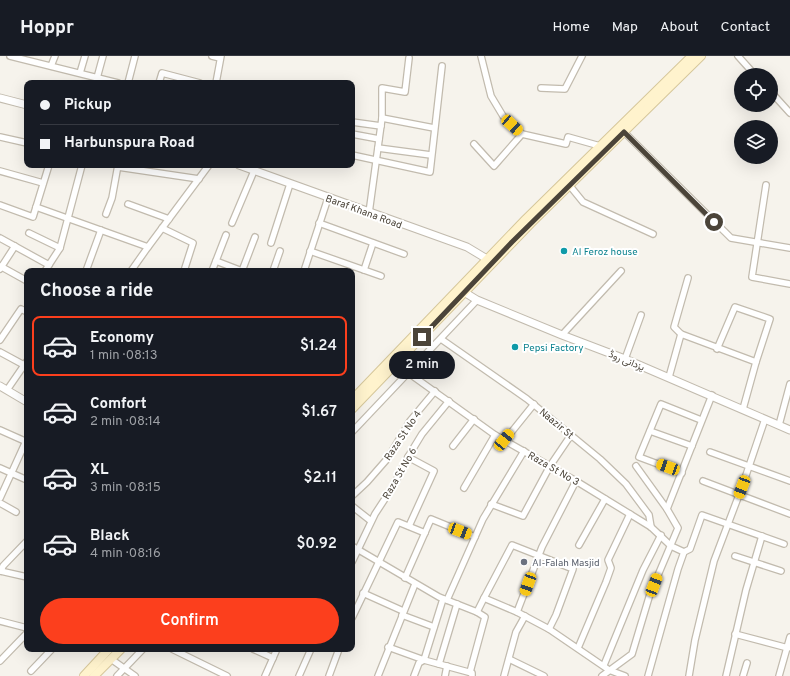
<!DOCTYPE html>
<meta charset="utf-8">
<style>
body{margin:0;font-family:Overpass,Vazirmatn,sans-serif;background:#20242c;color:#f1f3f6;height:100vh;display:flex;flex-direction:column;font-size:15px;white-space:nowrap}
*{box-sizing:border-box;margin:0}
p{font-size:13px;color:#9ea1a6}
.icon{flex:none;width:22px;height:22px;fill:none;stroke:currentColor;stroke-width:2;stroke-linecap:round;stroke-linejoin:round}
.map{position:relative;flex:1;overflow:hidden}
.panel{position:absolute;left:24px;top:212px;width:331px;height:384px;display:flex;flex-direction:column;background:#171b24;border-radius:8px;box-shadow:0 4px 16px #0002}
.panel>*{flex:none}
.guide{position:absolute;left:24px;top:24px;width:331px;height:88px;border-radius:8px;box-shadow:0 4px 16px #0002;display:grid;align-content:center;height:88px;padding:0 16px;background:#171b24}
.fabs{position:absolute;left:734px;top:12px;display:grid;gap:8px}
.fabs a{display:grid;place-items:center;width:44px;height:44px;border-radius:50%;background:#171b24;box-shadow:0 4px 16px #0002;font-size:20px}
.end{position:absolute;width:18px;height:18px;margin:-9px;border:5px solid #4b4439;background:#fff;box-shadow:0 0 0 2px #fff}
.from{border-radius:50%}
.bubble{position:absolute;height:28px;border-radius:14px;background:#171b24;box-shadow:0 4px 16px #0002;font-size:13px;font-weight:600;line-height:28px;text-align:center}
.car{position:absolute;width:12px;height:24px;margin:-12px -6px;border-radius:5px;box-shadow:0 0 3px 1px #0007;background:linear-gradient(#f5c518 24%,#345 0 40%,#f5c518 0 76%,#345 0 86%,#f5c518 0)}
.guide b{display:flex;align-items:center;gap:14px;height:38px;font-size:15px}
.guide b+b{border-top:1px solid #363941}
.guide i{width:10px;height:10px;background:#f1f3f6}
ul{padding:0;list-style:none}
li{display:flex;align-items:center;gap:12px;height:60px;margin:0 8px 6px;padding:0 8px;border:2px solid transparent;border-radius:8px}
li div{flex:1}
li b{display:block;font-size:15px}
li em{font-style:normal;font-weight:600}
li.current{border-color:#fc3f1d}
li>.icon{width:36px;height:36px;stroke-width:1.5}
h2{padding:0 16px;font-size:18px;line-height:48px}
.cta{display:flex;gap:8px;margin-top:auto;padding:8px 16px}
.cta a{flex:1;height:46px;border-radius:24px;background:#fc3f1d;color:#fff;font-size:16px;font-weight:600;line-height:46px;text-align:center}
header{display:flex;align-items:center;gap:24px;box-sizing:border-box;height:56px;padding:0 20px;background:#171b24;border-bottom:1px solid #363941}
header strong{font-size:19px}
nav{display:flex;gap:22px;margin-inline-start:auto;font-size:14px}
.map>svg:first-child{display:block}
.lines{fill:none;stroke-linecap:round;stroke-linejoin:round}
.minor-casing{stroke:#c2bbae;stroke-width:8}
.tertiary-casing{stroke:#c2bbae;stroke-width:9}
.secondary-casing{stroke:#d6c79b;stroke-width:10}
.minor{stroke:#fff;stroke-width:5.5}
.tertiary{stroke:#fff;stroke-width:7}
.secondary{stroke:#fff3cd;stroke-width:8}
.route{stroke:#4b4439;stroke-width:5}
.culture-dot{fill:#0f9aa8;stroke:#fff;stroke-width:1.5}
.worship-dot{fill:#6b7280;stroke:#fff;stroke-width:1.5}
.labels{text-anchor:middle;stroke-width:4;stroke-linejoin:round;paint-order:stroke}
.street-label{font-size:10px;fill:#4b4439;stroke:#fff}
.culture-label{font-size:10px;fill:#0d838f;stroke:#fff;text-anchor:start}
.worship-label{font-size:10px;fill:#5b616d;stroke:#fff;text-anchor:start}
</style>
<header>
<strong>Hoppr</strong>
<nav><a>Home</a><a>Map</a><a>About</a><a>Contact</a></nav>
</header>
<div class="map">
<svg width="790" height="620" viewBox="0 0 790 620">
<rect width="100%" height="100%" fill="#f6f3ec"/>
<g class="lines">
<defs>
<g id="minor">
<polyline points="10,0 118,27"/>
<polyline points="212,0 220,2"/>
<polyline points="481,0 491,40 503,60 522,78 566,88 568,81 600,90"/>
<polyline points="738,0 755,19"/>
<polyline points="51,10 55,0"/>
<polyline points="80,17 85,0"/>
<polyline points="97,22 103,0"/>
<polyline points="128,27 135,0"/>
<polyline points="159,27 162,17 200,27"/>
<polyline points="216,27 221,0"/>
<polyline points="541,32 565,33 582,0"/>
<polyline points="771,36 790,57"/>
<polyline points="382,62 434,72"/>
<polyline points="352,66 381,70"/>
<polyline points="624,76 731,182 790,192"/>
<polyline points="352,78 379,83"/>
<polyline points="0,81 27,87"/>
<polyline points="474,88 494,110 522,78"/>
<polyline points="378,92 431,99"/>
<polyline points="352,99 430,116 442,10"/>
<polyline points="118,111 199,123"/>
<polyline points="0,115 43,127"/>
<polyline points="766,129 752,221 790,228"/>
<polyline points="570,130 583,146 653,178"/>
<polyline points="128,148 169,163"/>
<polyline points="0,149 33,161 49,109"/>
<polyline points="36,151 148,191 209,109"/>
<polyline points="369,157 382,62 382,32 405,36 409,2"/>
<polyline points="106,158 112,142 118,109"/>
<polyline points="232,167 254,115"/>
<polyline points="319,167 404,198"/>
<polyline points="162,172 193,187 184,215"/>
<polyline points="29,177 60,192"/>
<polyline points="0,182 49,209"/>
<polyline points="271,187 290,128"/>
<polyline points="310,195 381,220"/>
<polyline points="216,205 242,215"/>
<polyline points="0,210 27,225"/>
<polyline points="0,213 15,190"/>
<polyline points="364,214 373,187"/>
<polyline points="45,215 60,192 82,109"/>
<polyline points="86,215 101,174"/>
<polyline points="131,215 148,191"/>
<polyline points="212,215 226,179"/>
<polyline points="242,215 255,181"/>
<polyline points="273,215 280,195"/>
<polyline points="304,215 328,142"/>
<polyline points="681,278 674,271 688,222"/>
<polyline points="562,279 621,215"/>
<polyline points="441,283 527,343 600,403 626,428 649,459 651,471"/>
<polyline points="0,284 21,253 27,256"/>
<polyline points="717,293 735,251 770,263 756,306"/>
<polyline points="0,296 24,309"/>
<polyline points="625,303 641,259"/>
<polyline points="396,308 495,379 576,425 651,471 671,490 684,496"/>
<polyline points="669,321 681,278 756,306 743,353"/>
<polyline points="7,334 27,305"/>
<polyline points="779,369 790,328"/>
<polyline points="0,374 27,386"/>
<polyline points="650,375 692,390"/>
<polyline points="352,376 477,244"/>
<polyline points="505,384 534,348"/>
<polyline points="453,390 474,363"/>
<polyline points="710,396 790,425"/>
<polyline points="408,401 434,415 409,470"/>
<polyline points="636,410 667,453"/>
<polyline points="0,412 27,424"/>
<polyline points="682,417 639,401 661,348 701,364"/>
<polyline points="576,425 542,491 517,556 549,573 609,614 625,620"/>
<polyline points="703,425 790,458"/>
<polyline points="464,432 495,379"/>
<polyline points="352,440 367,426 388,402 410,365 435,335"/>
<polyline points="0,442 27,383"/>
<polyline points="0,447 16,456"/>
<polyline points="491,448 523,460 550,410 571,379"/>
<polyline points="352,450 371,465"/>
<polyline points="579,489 605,443"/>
<polyline points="352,490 439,541 477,556 484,542"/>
<polyline points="735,500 781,515"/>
<polyline points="352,506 375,458 394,429 408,401 422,378 449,345"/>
<polyline points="0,515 27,521"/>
<polyline points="1,515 3,510 27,485"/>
<polyline points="405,522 431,463 475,481"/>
<polyline points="363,537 403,555"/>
<polyline points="447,544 483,463 524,395"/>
<polyline points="517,556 484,542 512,489 573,513 556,559 549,573"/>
<polyline points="402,559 434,571"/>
<polyline points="352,562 398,466 425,477"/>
<polyline points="0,565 27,572"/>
<polyline points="735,578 788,592"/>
<polyline points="388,591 424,604 443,543"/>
<polyline points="578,592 606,526 611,512 608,504 630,458"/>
<polyline points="172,593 227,620"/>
<polyline points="253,593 273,602"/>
<polyline points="111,603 135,620"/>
<polyline points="509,603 544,620"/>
<polyline points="0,605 27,577"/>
<polyline points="439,608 457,548"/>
<polyline points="604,609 643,514 661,479"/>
<polyline points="31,615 52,593"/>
<polyline points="470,616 485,561 477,556"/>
<polyline points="117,620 143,593"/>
<polyline points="265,620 277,593"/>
<polyline points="299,620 311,593"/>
<polyline points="329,620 339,593"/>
<polyline points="378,620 415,528"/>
<polyline points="414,620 419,607 424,604 472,617 472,620"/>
<polyline points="445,620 447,610"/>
<polyline points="504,620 516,576 525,560"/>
<polyline points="602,620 632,598 650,538 678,472 667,453 712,339"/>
<polyline points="648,620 678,513 684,496 690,493 702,459 784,488"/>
<polyline points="689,620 695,584 714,505 742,431 765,363"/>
<polyline points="726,620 746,534 762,480"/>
<polyline points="743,620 747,607"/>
<polyline points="779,620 790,581"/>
</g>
<g id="tertiary">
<polyline points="0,42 27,49"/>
<polyline points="239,109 467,191 487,203"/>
<polyline points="464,236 477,244 562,279 625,303 790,374"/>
<polyline points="0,330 27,346"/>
</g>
<g id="secondary">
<polyline points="352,344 526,163 692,0"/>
<polyline points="352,353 531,167 701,0"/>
<polyline points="84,620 109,593"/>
<polyline points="94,620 121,593"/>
</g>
</defs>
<use href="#minor" class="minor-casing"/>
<use href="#tertiary" class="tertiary-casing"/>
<use href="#secondary" class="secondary-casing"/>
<use href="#minor" class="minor"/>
<use href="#tertiary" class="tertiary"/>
<use href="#secondary" class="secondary"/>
</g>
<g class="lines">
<polyline class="route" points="422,281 512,186 624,76 714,166"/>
</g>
<g class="culture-dot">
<circle cx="564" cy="195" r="4"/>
<circle cx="515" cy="291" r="4"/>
</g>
<circle class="worship-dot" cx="524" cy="506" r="4"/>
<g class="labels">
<g class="street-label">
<text transform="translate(364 155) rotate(20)" y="4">Baraf Khana Road</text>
<text transform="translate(627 304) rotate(22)" y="4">یزدانی روڈ</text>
<text transform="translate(557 367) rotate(40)" y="4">Naazir St</text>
<text transform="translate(402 379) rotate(-56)" y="4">Raza St No 4</text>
<text transform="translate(554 412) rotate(30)" y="4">Raza St No 3</text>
<text transform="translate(399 417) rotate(-60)" y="4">Raza St No 6</text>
</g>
<g class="culture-label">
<text x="572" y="199">Al Feroz house</text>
<text x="523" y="295">Pepsi Factory</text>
</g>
<g class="worship-label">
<text x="532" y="510">Al-Falah Masjid</text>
</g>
</g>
</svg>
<div class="fabs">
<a><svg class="icon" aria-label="locate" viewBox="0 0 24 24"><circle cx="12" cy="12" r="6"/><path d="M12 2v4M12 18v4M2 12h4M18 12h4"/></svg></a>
<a><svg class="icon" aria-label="layers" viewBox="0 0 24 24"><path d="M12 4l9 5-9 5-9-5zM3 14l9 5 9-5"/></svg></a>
</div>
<i class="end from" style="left:714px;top:166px"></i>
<i class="end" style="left:422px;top:281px"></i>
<div class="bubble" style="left:389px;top:295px;width:66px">2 min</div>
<i class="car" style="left:512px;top:69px;rotate:132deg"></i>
<i class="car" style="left:504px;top:384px;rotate:39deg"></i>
<i class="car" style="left:668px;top:411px;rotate:290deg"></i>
<i class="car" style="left:742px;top:431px;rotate:201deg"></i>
<i class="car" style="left:460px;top:475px;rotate:111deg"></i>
<i class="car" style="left:528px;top:528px;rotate:200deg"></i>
<i class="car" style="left:654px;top:529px;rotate:21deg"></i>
<div class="guide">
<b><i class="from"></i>Pickup</b>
<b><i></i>Harbunspura Road</b>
</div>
<section class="panel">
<h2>Choose a ride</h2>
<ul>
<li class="current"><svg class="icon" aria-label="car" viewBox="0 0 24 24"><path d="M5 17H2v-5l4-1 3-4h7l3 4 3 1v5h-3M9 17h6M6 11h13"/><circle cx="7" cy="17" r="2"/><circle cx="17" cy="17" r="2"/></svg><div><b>Economy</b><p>1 min · 08:13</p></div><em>$1.24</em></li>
<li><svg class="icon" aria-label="car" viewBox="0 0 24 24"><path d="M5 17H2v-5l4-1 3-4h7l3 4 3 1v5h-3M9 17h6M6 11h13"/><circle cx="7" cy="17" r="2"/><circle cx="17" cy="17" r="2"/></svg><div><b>Comfort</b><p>2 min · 08:14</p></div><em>$1.67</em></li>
<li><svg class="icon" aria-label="car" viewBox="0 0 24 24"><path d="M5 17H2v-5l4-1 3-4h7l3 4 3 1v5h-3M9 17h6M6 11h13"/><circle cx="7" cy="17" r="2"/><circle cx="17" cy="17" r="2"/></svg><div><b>XL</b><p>3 min · 08:15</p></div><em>$2.11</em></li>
<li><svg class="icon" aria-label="car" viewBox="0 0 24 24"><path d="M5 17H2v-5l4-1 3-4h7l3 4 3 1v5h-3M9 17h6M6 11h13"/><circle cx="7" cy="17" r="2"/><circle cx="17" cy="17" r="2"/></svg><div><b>Black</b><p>4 min · 08:16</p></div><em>$0.92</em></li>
</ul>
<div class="cta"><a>Confirm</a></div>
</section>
</div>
